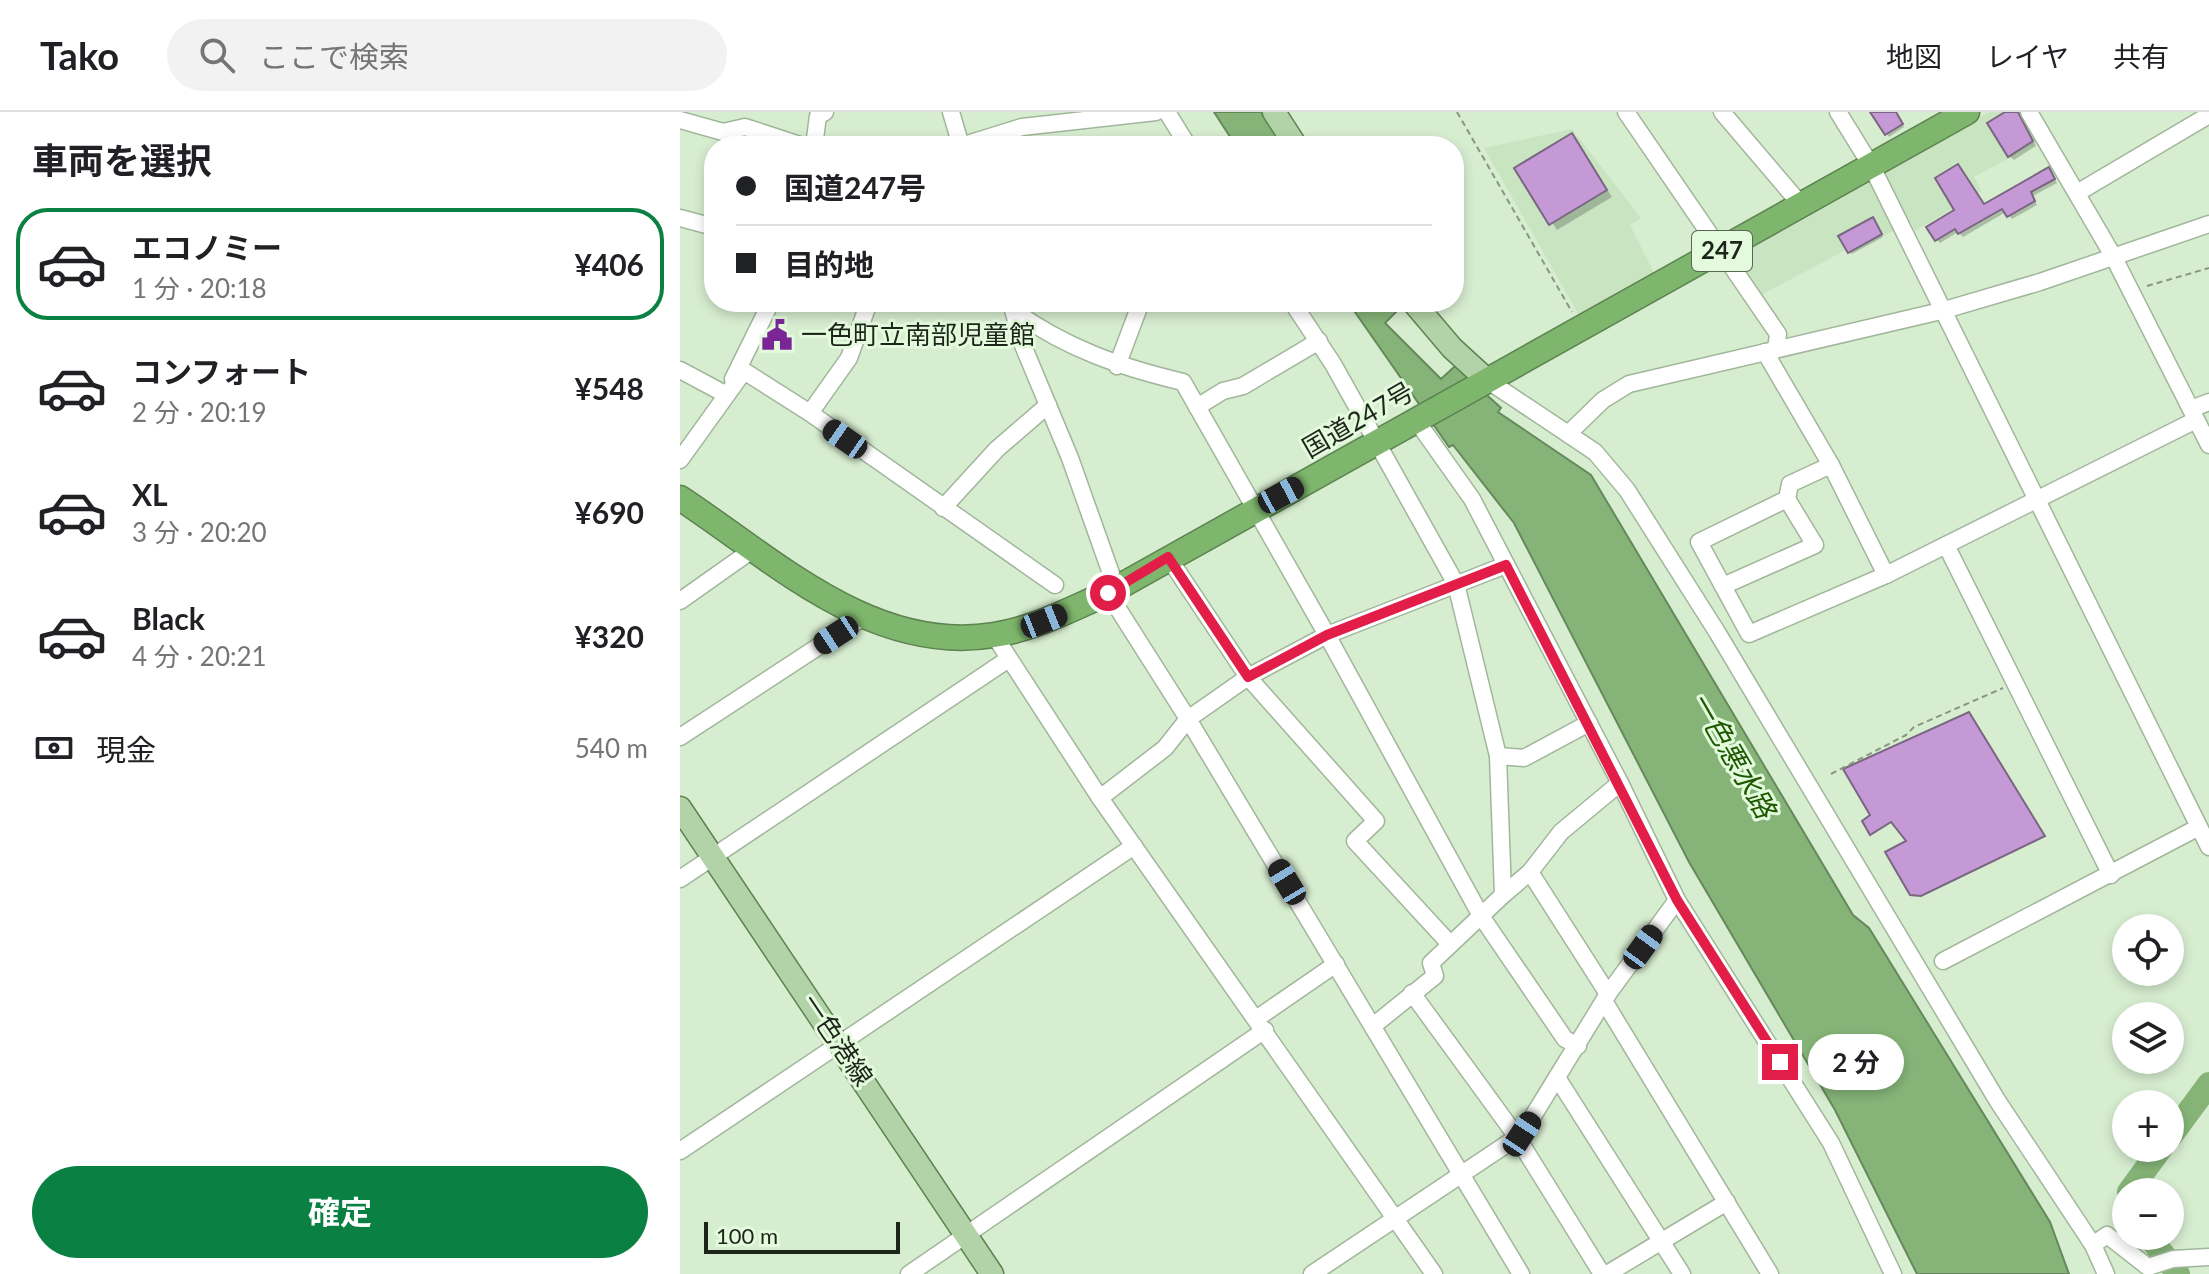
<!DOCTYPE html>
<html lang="ja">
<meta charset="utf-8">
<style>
body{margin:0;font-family:Lato,"Noto Sans JP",sans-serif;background:#f2f2f2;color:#202124;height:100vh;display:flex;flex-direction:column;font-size:30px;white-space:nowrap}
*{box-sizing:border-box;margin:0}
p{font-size:26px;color:#757577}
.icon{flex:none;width:44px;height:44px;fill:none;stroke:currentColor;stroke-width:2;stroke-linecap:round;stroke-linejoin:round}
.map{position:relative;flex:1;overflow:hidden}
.drawer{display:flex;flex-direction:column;background:#fff;width:680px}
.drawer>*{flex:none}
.guide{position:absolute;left:24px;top:24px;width:760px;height:176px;border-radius:32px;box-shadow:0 4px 12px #0003;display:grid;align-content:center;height:176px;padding:0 32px;background:#fff}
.fabs{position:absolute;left:1432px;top:802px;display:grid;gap:16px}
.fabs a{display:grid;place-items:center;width:72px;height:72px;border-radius:50%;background:#fff;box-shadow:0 4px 12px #0003;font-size:40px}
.scale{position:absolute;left:24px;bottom:20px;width:196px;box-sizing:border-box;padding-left:8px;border:4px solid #1d251b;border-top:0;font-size:22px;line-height:28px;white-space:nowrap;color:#1d251b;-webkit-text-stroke:6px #e4fadd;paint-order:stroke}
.end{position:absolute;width:36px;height:36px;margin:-18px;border:10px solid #e11d48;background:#fff;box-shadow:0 0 0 4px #fff}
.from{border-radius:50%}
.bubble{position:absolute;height:56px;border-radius:28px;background:#fff;box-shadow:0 4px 12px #0003;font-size:26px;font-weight:700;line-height:56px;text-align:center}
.car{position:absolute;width:24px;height:48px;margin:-24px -12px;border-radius:10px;box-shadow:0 0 6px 2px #0007;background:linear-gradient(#222 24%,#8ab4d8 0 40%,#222 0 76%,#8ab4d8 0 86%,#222 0)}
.guide b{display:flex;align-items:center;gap:28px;height:76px;font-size:30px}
.guide b+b{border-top:2px solid #e0e0e0}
.guide i{width:20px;height:20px;background:#202124}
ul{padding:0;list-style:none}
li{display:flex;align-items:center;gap:24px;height:112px;margin:0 16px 12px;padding:0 16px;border:4px solid transparent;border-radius:32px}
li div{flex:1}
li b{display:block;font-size:30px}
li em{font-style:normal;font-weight:700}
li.selected{border-color:#0b8043}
li>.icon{width:72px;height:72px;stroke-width:1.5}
h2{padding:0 32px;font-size:36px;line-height:96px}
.pay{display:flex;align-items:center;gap:20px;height:88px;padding:0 32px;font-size:30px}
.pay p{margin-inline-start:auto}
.primary-button{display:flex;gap:16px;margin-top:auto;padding:16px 32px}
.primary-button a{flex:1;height:92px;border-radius:48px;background:#0b8043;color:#fff;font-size:32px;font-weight:700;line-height:92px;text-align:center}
header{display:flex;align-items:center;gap:48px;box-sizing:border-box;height:112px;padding:0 40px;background:#fff;border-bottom:2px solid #e0e0e0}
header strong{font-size:38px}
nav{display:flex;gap:44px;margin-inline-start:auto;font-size:28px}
.search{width:560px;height:72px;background:#f2f2f2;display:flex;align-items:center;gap:20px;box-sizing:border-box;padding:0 28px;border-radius:44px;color:#757577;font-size:30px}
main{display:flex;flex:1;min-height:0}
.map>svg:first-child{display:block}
.built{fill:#c9e4c1}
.water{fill:#86b478;stroke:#66895c;stroke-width:2}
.shadow{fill:#0003}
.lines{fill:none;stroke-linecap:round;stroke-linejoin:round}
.river{stroke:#86b478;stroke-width:24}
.building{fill:#c599d5;stroke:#796680;stroke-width:2}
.minor-casing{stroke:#a1b69b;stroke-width:19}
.major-casing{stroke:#5c8350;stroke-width:25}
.highway-casing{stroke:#5c8350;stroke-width:27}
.path{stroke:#879782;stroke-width:2;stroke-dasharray:6 4;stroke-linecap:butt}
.minor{stroke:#fff;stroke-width:16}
.major{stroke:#b2d3a7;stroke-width:22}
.highway{stroke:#7eb66d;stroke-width:24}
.route{stroke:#e11d48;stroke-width:10}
.labels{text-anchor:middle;stroke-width:6;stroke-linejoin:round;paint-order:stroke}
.shield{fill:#e4fadd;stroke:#596555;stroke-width:2}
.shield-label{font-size:24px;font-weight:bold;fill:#1d251b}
.poi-label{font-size:26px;fill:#1d251b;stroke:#e4fadd;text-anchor:start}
.street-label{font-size:26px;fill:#1d251b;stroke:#e4fadd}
.water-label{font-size:28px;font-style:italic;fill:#1e5901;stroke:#e4fadd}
</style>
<header>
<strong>Tako</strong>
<div class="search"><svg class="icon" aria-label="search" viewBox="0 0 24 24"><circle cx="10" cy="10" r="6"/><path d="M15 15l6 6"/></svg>ここで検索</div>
<nav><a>地図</a><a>レイヤ</a><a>共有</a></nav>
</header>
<main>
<section class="drawer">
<h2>車両を選択</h2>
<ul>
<li class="selected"><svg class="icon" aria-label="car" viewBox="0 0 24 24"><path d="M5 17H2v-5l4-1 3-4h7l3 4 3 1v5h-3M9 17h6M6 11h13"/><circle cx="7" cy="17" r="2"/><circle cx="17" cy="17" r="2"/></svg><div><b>エコノミー</b><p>1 分 · 20:18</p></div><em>¥406</em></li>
<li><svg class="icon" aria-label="car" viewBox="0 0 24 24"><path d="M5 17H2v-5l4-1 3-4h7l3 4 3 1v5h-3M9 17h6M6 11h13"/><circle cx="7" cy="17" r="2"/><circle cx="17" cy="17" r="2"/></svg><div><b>コンフォート</b><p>2 分 · 20:19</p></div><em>¥548</em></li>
<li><svg class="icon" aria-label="car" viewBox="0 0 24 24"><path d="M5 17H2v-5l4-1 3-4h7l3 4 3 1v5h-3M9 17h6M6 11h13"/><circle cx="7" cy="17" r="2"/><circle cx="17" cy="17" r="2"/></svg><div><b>XL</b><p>3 分 · 20:20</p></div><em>¥690</em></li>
<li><svg class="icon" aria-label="car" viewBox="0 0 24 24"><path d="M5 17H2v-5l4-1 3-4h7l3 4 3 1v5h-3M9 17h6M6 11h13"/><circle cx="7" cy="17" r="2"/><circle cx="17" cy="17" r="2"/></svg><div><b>Black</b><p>4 分 · 20:21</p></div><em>¥320</em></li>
</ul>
<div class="pay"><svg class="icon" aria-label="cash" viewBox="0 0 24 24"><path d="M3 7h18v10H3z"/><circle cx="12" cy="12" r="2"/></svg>現金<p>540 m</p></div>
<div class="primary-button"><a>確定</a></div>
</section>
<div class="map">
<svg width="1529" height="1162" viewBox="0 0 1529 1162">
<rect width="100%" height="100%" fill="#d7edd0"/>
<g class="built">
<polygon points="1309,0 1345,0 1361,29 1294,65 1302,79 1235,119 1231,110 1168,142 1164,139 1079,184 1052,147"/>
<polygon points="892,17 961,106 950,113 975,163 899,203 804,36"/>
</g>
<g class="water">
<polygon points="534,0 581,0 604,34 556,34"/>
<polygon points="668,190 719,190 722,194 705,211 761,267 775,254 821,296 818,300 911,363 1173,803 1189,816 1370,1110 1389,1162 1237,1162 1155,998 1009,750 834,411 773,333 769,335"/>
</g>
<g class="shadow">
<polygon points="1192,0 1215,0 1224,15 1209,25"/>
<polygon points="1329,0 1339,0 1356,34 1334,48 1329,44"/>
<polygon points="892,23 932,85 877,118 837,56"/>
<polygon points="1278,54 1305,94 1372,62 1377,71 1353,84 1357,93 1332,107 1326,100 1283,125 1278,120 1260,131 1257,128 1277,98"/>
<polygon points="1195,110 1203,125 1172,142 1169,140"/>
<polygon points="1288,603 1364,725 1242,783 1229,729 1213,710 1192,722"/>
</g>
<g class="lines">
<g class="river">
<polyline points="1490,1025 1529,972"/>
<polyline points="1449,1080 1481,1036"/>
<polyline points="1469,1124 1498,1162"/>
</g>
</g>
<g class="building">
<polygon points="1190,0 1216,0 1223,12 1205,23"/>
<polygon points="1325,0 1338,0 1353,29 1328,45 1307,11"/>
<polygon points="892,21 927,78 869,113 834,56"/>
<polygon points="1278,52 1304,92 1369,55 1375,67 1351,80 1355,89 1327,105 1322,97 1278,122 1275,117 1255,129 1246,115 1274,98 1255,66"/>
<polygon points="1193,105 1202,122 1168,141 1158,124"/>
<polygon points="1289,600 1365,724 1241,784 1230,783 1205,740 1226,729 1211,710 1190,723 1182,709 1190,703 1163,657"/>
</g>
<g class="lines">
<defs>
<g id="minor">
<polyline points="271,0 281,34"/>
<polyline points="487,0 508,34"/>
<polyline points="946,0 1098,222 1096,237"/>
<polyline points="1042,0 1122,94"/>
<polyline points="1158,0 1192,55 1529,735"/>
<polyline points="1349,0 1432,142 1529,333"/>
<polyline points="0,8 43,20 65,15 123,34"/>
<polyline points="134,34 138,4 145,0"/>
<polyline points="281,34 342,15 476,0"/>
<polyline points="1397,81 1529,3"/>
<polyline points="0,106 34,115"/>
<polyline points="331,190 342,231 390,346 433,467 428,481 508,607 841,1162"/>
<polyline points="612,190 653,252 776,472 818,644 823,783 751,851 755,864 693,914"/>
<path d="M 333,198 C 385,236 440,255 503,270 L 647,523 L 801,804 L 885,927 L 898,934"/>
<polyline points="1085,240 1151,353 1206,463"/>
<polyline points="437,254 461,190"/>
<polyline points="0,258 45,282"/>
<polyline points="53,267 91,190"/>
<polyline points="807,268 915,340 947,378 1037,520 1317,988 1413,1133 1426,1162"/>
<polyline points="517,295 543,279 563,274 639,229"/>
<polyline points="1511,297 1529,290"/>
<polyline points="130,301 169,246 189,190"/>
<polyline points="736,308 792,387 940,671 997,788 1151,1031 1213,1162"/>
<polyline points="888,322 923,288 949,272 1261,199 1360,170 1529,112"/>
<polyline points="0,348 64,259 130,301 375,473"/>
<polyline points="1151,353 1110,372 1107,387 1019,430 1069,522 1206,463 1516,308"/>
<polyline points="263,396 317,337 368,293"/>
<polyline points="1266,433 1431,763"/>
<polyline points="488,445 568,565 696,709 675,729 770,832"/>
<polyline points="1043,474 1135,433 1107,387"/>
<polyline points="0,489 75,436"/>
<polyline points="314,523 420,686 754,1162"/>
<polyline points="0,625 182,506"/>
<polyline points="818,644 844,646 909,611"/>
<polyline points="420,686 485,636 508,607 568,565 647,523 826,453"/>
<polyline points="850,760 928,882"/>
<polyline points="0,767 327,548"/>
<polyline points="823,783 850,760 881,720 940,671"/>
<polyline points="1263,849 1519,715"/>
<polyline points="732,881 837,1025 922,1162"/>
<polyline points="924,889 1090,1162"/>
<polyline points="576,907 656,852"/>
<polyline points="878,967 1002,1162"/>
<polyline points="0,1039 454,734"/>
<polyline points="1413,1133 1427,1123 1468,1155 1493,1147 1529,1145"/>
<polyline points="229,1162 585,918"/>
<polyline points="632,1162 842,1022 928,882 997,788"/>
<polyline points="927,1162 1047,1090"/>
</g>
<g id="major">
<polyline points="594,0 616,34"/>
<polyline points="733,190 772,236 807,268"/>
<polyline points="0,696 312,1162"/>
</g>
<path id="highway" d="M 0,386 C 94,448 193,543 314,523 C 354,517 391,497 428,481 L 1287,0"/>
</defs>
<use href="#minor" class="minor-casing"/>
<use href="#major" class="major-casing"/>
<use href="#highway" class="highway-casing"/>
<g class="path">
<polyline points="777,0 892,200"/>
<polyline points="1467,174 1529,156"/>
<polyline points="1151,662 1226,623 1234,615 1323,576"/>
</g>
<use href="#minor" class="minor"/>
<use href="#major" class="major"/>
<use href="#highway" class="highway"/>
</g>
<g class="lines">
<polyline class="route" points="428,481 488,445 568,565 647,523 826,453 997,788 1100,950"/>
</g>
<defs>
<symbol id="civic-bare" viewBox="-9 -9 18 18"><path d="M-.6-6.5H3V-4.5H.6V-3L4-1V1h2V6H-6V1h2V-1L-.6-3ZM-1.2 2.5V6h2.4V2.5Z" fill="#7b2696" stroke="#e4fadd" stroke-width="2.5" paint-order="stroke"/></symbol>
</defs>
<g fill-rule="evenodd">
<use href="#civic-bare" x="75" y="201" width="44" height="44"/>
</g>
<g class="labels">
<rect class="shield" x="1012" y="119" width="60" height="40" rx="6"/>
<g class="shield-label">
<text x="1042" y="147">247</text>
</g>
<g class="poi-label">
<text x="121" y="232">一色町立南部児童館</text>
</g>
<g class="street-label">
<text transform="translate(678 308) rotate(-30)" y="9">国道247号</text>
<text transform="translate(157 928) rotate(56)" y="9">一色港線</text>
</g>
<g class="water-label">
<text transform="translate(1053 643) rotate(60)" y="10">一色悪水路</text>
</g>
</g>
</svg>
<div class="fabs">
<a><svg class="icon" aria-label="locate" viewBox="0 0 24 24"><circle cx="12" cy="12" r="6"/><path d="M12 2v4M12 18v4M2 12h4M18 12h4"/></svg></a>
<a><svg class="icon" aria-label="layers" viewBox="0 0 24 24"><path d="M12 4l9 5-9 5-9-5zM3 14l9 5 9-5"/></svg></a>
<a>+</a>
<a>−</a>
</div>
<div class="scale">100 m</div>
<i class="end from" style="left:428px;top:481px"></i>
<i class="end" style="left:1100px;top:950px"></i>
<div class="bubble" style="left:1128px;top:922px;width:96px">2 分</div>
<i class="car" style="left:165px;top:327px;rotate:305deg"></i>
<i class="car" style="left:601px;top:383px;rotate:62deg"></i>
<i class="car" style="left:364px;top:509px;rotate:68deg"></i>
<i class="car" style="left:156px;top:523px;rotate:237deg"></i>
<i class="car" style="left:607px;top:770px;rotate:329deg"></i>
<i class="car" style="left:963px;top:835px;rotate:36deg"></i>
<i class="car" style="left:842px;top:1022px;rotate:33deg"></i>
<div class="guide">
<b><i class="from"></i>国道247号</b>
<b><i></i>目的地</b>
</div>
</div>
</main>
